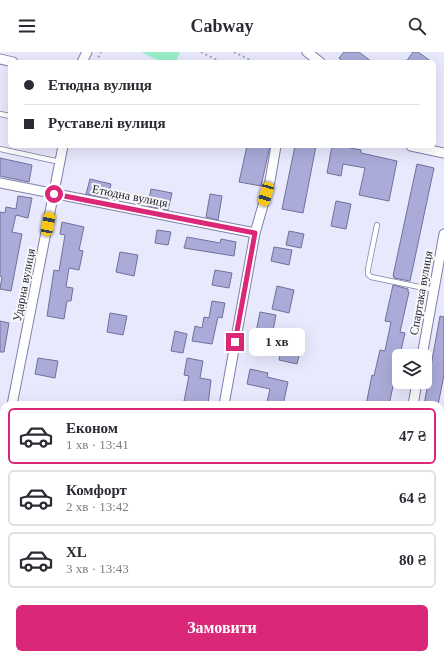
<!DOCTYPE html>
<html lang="uk">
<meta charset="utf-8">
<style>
body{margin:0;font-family:Georgia,serif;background:#f2f2f3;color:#2b2b33;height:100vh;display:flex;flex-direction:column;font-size:15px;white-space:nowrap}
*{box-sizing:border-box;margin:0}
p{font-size:13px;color:#7c7c81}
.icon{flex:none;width:22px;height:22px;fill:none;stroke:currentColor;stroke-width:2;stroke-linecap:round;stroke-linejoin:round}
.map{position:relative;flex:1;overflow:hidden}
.drawer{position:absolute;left:0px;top:349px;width:444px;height:258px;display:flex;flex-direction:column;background:#fff;border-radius:12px 12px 0 0;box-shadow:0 4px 16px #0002}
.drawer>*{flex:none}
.banner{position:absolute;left:8px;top:8px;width:428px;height:88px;border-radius:6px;box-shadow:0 4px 16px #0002;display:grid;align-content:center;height:88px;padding:0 16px;background:#fff}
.fabs{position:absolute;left:392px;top:297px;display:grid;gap:8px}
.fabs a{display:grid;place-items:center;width:40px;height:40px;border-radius:6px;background:#fff;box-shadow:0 4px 16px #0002;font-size:20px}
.end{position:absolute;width:18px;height:18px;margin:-9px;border:5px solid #db2777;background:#fff;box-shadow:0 0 0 2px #fff}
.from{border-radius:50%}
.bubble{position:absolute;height:28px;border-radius:6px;background:#fff;box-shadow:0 4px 16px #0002;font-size:13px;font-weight:700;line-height:28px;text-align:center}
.car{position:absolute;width:12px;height:24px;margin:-12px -6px;border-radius:5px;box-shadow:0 0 3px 1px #0007;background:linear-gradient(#f5c518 24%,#345 0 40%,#f5c518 0 76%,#345 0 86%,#f5c518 0)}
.banner b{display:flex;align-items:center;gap:14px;height:38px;font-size:15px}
.banner b+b{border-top:1px solid #e1e1e2}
.banner i{width:10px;height:10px;background:#2b2b33}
ul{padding:7px 0 0;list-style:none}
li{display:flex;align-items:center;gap:12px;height:56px;margin:0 8px 6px;padding:0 8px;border:2px solid #e1e1e2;border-radius:6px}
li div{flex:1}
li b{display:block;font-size:15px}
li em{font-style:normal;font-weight:700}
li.selected{border-color:#db2777}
li>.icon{width:36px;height:36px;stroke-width:1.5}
.action{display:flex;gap:8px;margin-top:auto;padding:8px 16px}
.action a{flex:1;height:46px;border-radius:6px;background:#db2777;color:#fff;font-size:16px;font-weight:700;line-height:46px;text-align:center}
header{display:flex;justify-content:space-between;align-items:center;height:52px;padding:0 16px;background:#fff;font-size:18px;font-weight:700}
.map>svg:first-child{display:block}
.green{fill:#99eec9}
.building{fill:#ababd9;stroke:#71709b}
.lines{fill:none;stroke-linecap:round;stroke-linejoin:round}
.service-casing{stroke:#8080ab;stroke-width:6}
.minor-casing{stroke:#8080ab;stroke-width:11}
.path{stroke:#a3a4b7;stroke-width:2;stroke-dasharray:2 3;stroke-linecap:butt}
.service{stroke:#fff;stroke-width:4.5}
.minor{stroke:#fff;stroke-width:9}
.route{stroke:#db2777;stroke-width:5}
.labels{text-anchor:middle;stroke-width:4;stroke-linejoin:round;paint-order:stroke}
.street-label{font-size:12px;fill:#222234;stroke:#f8f8f8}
</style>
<header><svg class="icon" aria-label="menu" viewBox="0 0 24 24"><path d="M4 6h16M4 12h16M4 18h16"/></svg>Cabway<svg class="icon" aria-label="search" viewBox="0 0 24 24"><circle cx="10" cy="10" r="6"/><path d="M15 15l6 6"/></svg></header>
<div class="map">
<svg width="444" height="607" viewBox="0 0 444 607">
<rect width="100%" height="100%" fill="#e8e9fd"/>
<polygon class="green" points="141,0 180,0 176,10 162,10"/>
<g class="building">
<polygon points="344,0 359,0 372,10 344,10 339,6"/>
<polygon points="413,0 418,0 432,10 406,10"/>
<polygon points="247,94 270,94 261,134 239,130"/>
<polygon points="295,94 316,94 303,161 282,157"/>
<polygon points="332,94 340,94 361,98 361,101 397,109 389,149 359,143 365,116 343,112 341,124 327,121"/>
<polygon points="0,106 32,113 29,130 0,124"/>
<polygon points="417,112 434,116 410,229 394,226 394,224 393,224"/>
<polygon points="90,127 111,132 108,146 86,142"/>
<polygon points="151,137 172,141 168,158 148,154"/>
<polygon points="210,142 222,144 218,168 206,165"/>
<polygon points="18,144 32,146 28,166 16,163 12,180 22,182 11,239 0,237 2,225 0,224 0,160 5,161 6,155 16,157"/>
<polygon points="336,149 351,152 346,177 331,174"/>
<polygon points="62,170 84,175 79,198 83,199 79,218 69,216 66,235 73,236 71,249 67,249 64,267 47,264 54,218 59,219 65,183 60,182"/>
<polygon points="157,178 171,180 168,193 155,191"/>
<polygon points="289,179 304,182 301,196 286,193"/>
<polygon points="187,185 220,191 221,187 236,190 234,204 184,196"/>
<polygon points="274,195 292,198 289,213 271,209"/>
<polygon points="120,200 138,203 134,224 116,220"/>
<polygon points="215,218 232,221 229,236 212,233"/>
<polygon points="393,233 408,237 408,240 409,240 400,280 405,281 396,320 389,353 366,353 372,323 374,324 380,298 385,299 391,270 385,269"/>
<polygon points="277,234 294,238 289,261 272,257"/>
<polygon points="212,249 225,251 222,266 218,265 212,292 192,289 195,274 202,276 204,265 209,266"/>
<polygon points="260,260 276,263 272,284 256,280"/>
<polygon points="110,261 127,264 123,283 107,280"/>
<polygon points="440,264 444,265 444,323 438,353 424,353"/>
<polygon points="0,269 9,271 4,300 0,300"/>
<polygon points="175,279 187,282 183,301 171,299"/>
<polygon points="282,292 301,296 297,312 279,308"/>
<polygon points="38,306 58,309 55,326 35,322"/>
<polygon points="187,306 203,309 200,326 211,328 208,353 184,349 189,324 184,323"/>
<polygon points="250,317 268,321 267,325 288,330 283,353 267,350 270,337 247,332"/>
</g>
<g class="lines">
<defs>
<g id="service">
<polyline points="0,62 10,64"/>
<polyline points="0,97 60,110"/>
<polyline points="377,173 368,217 368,222 371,225 434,238"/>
</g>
<g id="minor">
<polyline points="307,0 320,10"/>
<polyline points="0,7 13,10"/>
<polyline points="82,10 87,0"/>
<polyline points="411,94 444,101"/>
<polyline points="0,131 255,181"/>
<polyline points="422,304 444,182"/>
<polyline points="12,353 63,94"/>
<polyline points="224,353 255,181 270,129 276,94"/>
<polyline points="413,353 417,330"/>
<polyline points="0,412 4,392"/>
<polyline points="0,464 4,465"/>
<polyline points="440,551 444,552"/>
<polyline points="179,607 180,603"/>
<polyline points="366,607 367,603"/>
</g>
</defs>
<use href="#service" class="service-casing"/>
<use href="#minor" class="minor-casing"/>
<g class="path">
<polyline points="201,0 221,10"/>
<polyline points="234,0 254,10"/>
<polyline points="96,10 101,0"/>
</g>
<use href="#service" class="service"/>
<use href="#minor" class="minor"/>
</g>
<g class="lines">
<polyline class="route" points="54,142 255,181 235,290"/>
</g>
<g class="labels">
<g class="street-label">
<text transform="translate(130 144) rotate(11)" y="4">Етюдна вулиця</text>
<text transform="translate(24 233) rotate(-79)" y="4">Ударна вулиця</text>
<text transform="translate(421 241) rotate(-80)" y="4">Спартака вулиця</text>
</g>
</g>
</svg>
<div class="fabs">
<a><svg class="icon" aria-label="layers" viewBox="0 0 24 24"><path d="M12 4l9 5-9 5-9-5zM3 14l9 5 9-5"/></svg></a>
</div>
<i class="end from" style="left:54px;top:142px"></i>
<i class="end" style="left:235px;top:290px"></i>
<div class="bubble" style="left:249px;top:276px;width:56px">1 хв</div>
<i class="car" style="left:266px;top:142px;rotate:196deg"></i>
<i class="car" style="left:48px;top:172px;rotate:11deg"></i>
<div class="banner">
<b><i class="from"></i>Етюдна вулиця</b>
<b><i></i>Руставелі вулиця</b>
</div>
<section class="drawer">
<ul>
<li class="selected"><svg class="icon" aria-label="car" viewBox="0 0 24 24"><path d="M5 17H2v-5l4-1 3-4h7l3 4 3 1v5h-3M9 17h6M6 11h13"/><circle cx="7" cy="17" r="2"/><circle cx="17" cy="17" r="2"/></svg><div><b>Економ</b><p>1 хв · 13:41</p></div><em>47 ₴</em></li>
<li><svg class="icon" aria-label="car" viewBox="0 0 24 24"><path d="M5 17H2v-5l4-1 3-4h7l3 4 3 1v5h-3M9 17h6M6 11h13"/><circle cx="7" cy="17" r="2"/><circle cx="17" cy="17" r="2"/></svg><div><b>Комфорт</b><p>2 хв · 13:42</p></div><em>64 ₴</em></li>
<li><svg class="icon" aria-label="car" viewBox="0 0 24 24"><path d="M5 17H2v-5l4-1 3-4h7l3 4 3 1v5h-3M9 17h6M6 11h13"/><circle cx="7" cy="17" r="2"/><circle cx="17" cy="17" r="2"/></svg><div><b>XL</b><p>3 хв · 13:43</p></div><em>80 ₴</em></li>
</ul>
<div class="action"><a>Замовити</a></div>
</section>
</div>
